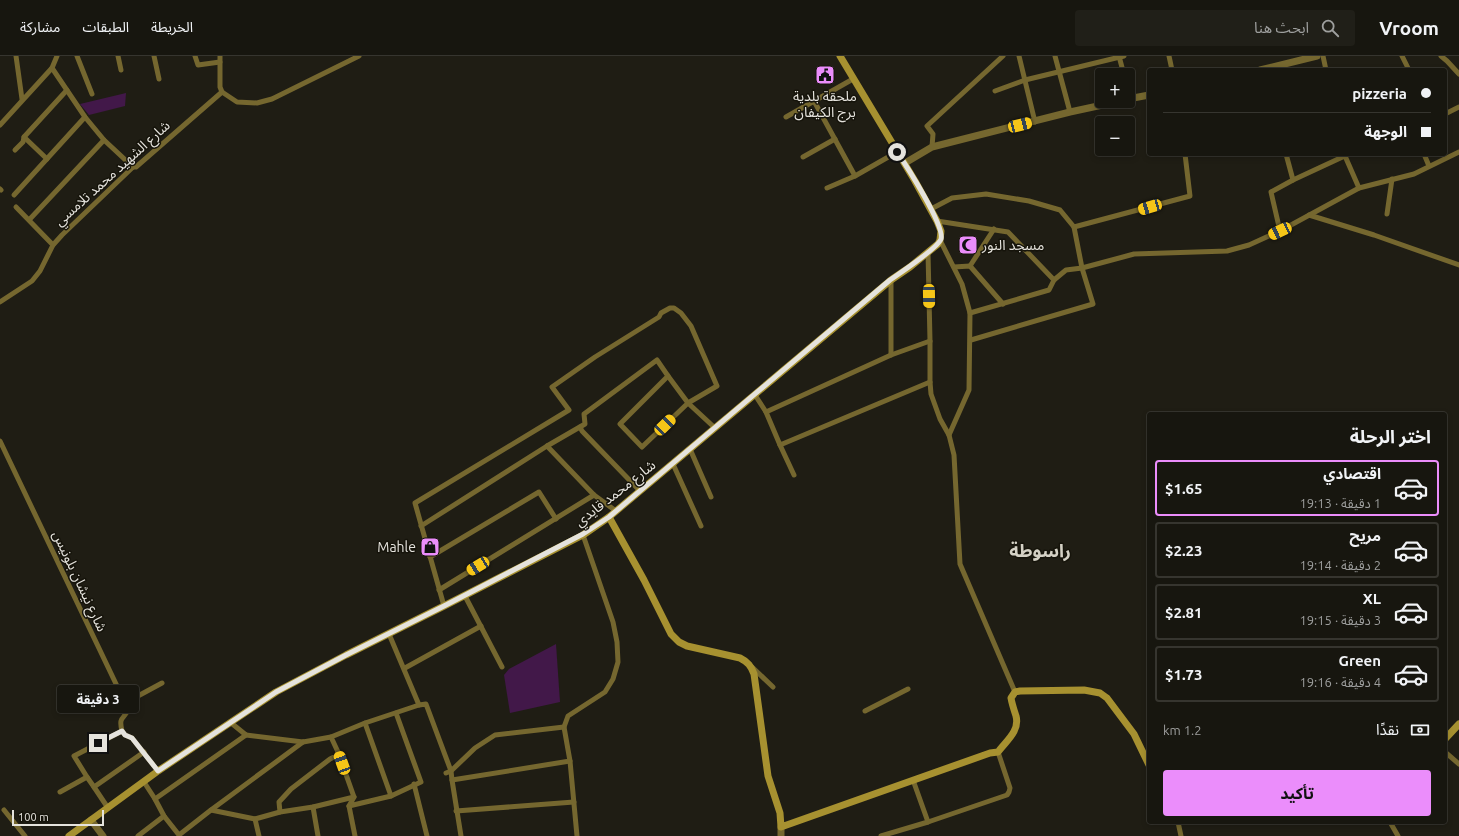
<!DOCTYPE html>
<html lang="ar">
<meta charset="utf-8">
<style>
body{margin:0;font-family:Ubuntu,"Noto Sans Arabic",sans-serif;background:#201f18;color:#f1f3f6;direction:rtl;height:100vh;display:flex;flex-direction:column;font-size:15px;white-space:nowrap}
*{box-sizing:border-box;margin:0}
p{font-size:13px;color:#9e9f9e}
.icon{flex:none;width:22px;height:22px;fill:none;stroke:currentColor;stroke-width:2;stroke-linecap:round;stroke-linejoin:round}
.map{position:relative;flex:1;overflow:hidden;direction:ltr}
.side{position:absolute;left:1147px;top:356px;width:300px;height:412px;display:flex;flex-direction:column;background:#17160f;border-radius:4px;box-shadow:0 2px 6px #0003,0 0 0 1px #36352f;direction:rtl}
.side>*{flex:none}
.top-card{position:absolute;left:1147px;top:12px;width:300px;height:88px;border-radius:4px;box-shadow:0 2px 6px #0003,0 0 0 1px #36352f;direction:rtl;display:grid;align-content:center;height:88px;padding:0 16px;background:#17160f}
.buttons{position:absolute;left:1095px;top:12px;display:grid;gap:8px}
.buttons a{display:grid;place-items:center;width:40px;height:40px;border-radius:4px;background:#17160f;box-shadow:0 2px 6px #0003,0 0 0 1px #36352f;font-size:20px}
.scale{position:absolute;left:12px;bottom:10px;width:92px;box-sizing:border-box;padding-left:4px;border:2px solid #e5e3dd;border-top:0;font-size:11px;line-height:14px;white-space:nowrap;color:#e5e3dd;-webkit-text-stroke:3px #16140b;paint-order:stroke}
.end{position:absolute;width:18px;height:18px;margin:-9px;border:5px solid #e5e3dd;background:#111;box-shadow:0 0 0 2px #111}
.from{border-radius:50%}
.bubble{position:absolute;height:28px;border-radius:4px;background:#17160f;box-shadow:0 2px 6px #0003,0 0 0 1px #36352f;font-size:13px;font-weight:700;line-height:28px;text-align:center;direction:rtl}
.car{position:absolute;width:12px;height:24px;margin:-12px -6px;border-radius:5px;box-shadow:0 0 3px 1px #0007;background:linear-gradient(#f5c518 24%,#345 0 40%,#f5c518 0 76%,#345 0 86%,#f5c518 0)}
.top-card b{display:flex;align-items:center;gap:14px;height:38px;font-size:15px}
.top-card b+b{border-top:1px solid #36352f}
.top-card i{width:10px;height:10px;background:#f1f3f6}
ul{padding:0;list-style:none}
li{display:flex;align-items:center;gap:12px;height:56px;margin:0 8px 6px;padding:0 8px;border:2px solid #36352f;border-radius:4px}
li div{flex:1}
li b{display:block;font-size:15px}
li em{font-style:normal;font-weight:700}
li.active{border-color:#eb8dfb}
li>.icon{width:36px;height:36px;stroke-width:1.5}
h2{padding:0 16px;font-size:18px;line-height:48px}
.pay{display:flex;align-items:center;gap:10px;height:44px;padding:0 16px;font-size:15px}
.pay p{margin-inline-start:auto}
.action{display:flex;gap:8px;margin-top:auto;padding:8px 16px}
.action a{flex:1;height:46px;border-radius:4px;background:#eb8dfb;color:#111;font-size:16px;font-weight:700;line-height:46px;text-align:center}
header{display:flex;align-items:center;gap:24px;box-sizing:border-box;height:56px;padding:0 20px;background:#17160f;border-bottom:1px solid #36352f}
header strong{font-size:19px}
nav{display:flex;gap:22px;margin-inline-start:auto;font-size:14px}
.search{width:280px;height:36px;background:#201f18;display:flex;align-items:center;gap:10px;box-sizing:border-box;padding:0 14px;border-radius:4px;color:#9e9f9e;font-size:15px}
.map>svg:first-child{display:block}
.green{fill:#421849}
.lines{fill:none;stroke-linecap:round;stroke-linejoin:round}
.minor{stroke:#75672f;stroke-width:5}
.tertiary{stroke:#75672f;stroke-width:7}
.secondary{stroke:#a79130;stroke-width:7}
.route{stroke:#e5e3dd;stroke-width:5}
.labels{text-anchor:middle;stroke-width:3;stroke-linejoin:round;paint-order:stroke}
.poi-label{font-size:14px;fill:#e5e3dd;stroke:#16140b}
.street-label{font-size:14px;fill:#e5e3dd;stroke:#16140b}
.district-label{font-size:18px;font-weight:bold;fill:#d4d1c5;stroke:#16140b}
</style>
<header>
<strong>Vroom</strong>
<div class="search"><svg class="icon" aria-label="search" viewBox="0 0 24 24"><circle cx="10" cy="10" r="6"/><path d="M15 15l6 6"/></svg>ابحث هنا</div>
<nav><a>الخريطة</a><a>الطبقات</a><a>مشاركة</a></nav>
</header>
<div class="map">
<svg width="1459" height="780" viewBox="0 0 1459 780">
<rect width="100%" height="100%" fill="#1f1d14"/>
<g class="green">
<polygon points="126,37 125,50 89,59 80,48"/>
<polygon points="556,588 560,646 510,657 504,619 509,613"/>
</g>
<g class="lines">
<g class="minor">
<polyline points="16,0 22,43"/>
<polyline points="77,0 92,38"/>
<polyline points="118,0 121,14"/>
<polyline points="154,0 159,23"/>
<polyline points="195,0 198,9 220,6"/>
<polyline points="1019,0 1035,66"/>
<polyline points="1055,0 1070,56"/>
<polyline points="1119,0 1124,19"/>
<polyline points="1169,0 1172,14"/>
<polyline points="1323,0 1326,14"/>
<polyline points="1402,0 1409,14"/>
<polyline points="1441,0 1447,5 1459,18"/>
<polyline points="52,12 85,61 104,84 133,111"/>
<polyline points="1128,34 1130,43"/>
<polyline points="995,35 1025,24 1124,0"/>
<polyline points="222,36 237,46 257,47 272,43 359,0"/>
<polyline points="814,45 855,120 897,96"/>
<polyline points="1445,58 1459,51"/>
<polyline points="786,61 853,23"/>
<polyline points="0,69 52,12 57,0"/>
<polyline points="24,81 47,103"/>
<polyline points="932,91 933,78 927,70 1003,0"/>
<polyline points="15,94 23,86 24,81 67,34"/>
<polyline points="1286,98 1293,124"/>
<polyline points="1424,98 1429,110"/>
<polyline points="1345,100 1359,132"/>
<polyline points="803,101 835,83"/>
<polyline points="827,132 855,120"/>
<polyline points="0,133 1,134"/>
<polyline points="14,139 85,61"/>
<polyline points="16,151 53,189"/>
<polyline points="931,153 952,142 986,138 1029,145 1060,154 1074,171 1082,212 1093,248 971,284"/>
<polyline points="1387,158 1392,123"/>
<polyline points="1309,159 1374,179 1459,209"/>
<polyline points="29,164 104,84"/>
<polyline points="937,165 1008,176 1054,224"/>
<polyline points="1074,171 1190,140 1185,98"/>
<polyline points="1280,175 1271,136 1293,124 1349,98"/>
<polyline points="940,184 962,228 970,257 969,334 949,379"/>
<polyline points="928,196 930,285 930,326 931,338 940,363 949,379 954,399 960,508 1015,636"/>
<polyline points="970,210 994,173"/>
<polyline points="954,211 970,210 1003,248"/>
<polyline points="891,224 891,299"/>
<polyline points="0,246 32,225 40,215 53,189 62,179 133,111 136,111 222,36 220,31 220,0"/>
<polyline points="970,257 1049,234 1054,224 1066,214 1082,212 1134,198 1227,195 1249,189 1280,175 1359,132 1414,118 1459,96"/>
<polyline points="755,339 766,356 780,389 930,326"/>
<polyline points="766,356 891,299 930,285"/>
<polyline points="580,371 582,375 640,435"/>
<path d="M 0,385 L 128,653 C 125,664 118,659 122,675"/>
<polyline points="780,389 794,419"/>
<polyline points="547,390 594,439 616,455"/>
<polyline points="690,393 711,441"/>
<polyline points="673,408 701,470"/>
<polyline points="421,470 547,390 585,368 584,358 657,304 668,320 620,368 642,391 688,347 715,372"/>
<polyline points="430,501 539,436 556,463"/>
<polyline points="439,534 594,439"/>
<polyline points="465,540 502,611"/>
<polyline points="444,550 415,447 569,354 552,331 595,301 659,261 661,257 670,252 674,252 681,257 691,270 717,330 688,347 668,320"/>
<polyline points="389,578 419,649"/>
<polyline points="752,611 773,631"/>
<polyline points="405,612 481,570"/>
<polyline points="125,647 162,627"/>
<polyline points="865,655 908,633"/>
<polyline points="230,666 246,679 303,686 331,681"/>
<polyline points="365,667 391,740 421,726 396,657"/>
<polyline points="1445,696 1459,708"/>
<polyline points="446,717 451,715 475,692 495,679 564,671"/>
<polyline points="87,721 74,700 122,675 125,679 132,682 158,715"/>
<polyline points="452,724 570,705"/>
<polyline points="913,724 928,766"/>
<polyline points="144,726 155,743 164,760 179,779 211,754 255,763"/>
<polyline points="414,728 427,780"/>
<polyline points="60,736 87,721 94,731"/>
<polyline points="354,741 349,750 391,740"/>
<polyline points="155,743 246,679"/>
<polyline points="349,750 355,780"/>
<polyline points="313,751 318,780"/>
<polyline points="108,752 94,731 144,696"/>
<polyline points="4,754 25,780"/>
<polyline points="211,754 303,686"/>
<polyline points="456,755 574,746"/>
<polyline points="280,756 279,746 291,733 330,703 336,700 338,696"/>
<polyline points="1178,766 1181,780"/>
<polyline points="1390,766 1398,780"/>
<polyline points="138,780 164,760"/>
<polyline points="259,780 255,763 280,756 313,751 354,741 338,696 331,681 365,667 419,649 426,648 451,715 452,724 461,780"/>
<polyline points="577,780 570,705 564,671 568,660 605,636 613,623 618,606 617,586 613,566 583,479"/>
<polyline points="881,780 928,766 1007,739 1009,736 1010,732 998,696"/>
</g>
<g class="tertiary">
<polyline points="1260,14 1317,0"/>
<polyline points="1128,43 1149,39"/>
<polyline points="905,107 932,91 1070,56 1121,45"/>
<polyline points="91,764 103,780"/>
<polyline points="781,771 781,780"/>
</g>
<g class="secondary">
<path d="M 609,461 L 644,524 L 671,578 L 679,586 L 687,590 L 740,602 C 748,606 751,610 754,618 L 768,720 L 780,757 L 781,771 L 990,697 L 998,696 C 1006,685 1020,675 1016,660 C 1014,654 1012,648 1011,642 L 1015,636 L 1020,635 L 1084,634 L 1100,637 L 1107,642 L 1134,678 L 1149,709"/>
<polyline points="1445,683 1459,668"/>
<polyline points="69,780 158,715 276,636 346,599 444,550 583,479 609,461 891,224 910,211 938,188 940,184 941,175 937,165 915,125 840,0"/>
</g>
</g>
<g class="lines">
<path class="route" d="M 98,687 L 122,675 L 125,679 L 132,682 L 158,715 L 276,636 L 346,599 L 444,550 L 583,478 L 609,461 L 890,224 C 900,217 938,192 941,183 C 945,170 906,109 897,96"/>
</g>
<defs>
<symbol id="civic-square" viewBox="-11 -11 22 22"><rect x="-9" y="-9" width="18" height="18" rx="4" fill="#eb8dfb" stroke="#16140b"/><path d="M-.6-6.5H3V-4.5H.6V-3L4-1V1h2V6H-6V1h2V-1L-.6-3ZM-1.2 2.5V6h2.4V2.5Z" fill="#111"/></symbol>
<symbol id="mosque-square" viewBox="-11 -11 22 22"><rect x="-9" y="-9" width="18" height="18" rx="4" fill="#eb8dfb" stroke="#16140b"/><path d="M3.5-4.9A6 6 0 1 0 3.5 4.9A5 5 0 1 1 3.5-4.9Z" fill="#111"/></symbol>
<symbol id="shop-square" viewBox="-11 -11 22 22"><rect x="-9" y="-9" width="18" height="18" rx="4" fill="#eb8dfb" stroke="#16140b"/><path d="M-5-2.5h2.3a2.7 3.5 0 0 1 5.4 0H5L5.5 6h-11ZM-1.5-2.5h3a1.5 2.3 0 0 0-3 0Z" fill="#111"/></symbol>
</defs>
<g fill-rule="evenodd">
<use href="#civic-square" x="814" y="8" width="22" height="22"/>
<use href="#mosque-square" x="957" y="178" width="22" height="22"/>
<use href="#shop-square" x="419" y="480" width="22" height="22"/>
</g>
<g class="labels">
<g class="poi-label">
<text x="825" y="45">ملحقة بلدية<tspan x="825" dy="16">برج الكيفان</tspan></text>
<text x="982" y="194" text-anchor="start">مسجد النور</text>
<text x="416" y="496" text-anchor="end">Mahle</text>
</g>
<g class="street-label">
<text transform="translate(112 117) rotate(-42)" y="5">شارع الشهيد محمد تلامسي</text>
<text transform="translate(615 437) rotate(-38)" y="5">شارع محمد قايدي</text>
<text transform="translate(80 525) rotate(65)" y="5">شارع نيشان بلونيس</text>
</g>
<g class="district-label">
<text x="1040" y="501">راسوطة</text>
</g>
</g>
</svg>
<div class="buttons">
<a>+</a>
<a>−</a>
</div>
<div class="scale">100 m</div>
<i class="end from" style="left:897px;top:96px"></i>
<i class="end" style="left:98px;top:687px"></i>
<div class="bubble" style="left:57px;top:629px;width:82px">3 دقيقة</div>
<i class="car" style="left:1020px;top:69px;rotate:76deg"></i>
<i class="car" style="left:1150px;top:151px;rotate:254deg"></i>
<i class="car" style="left:1280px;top:175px;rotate:245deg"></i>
<i class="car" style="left:929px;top:240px;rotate:179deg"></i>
<i class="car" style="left:665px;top:369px;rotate:46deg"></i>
<i class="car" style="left:478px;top:510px;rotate:239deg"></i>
<i class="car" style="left:342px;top:707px;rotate:340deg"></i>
<div class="top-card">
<b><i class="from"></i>pizzeria</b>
<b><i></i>الوجهة</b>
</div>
<section class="side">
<h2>اختر الرحلة</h2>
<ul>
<li class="active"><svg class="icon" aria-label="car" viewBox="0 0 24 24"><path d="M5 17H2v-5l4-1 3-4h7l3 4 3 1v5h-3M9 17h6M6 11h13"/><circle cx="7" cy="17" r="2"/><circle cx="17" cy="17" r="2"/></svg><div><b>اقتصادي</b><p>1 دقيقة · 19:13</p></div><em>$1.65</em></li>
<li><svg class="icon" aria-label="car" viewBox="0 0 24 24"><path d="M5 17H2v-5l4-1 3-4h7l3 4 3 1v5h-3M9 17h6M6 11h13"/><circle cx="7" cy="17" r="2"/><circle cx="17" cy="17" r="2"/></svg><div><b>مريح</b><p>2 دقيقة · 19:14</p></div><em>$2.23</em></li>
<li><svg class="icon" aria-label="car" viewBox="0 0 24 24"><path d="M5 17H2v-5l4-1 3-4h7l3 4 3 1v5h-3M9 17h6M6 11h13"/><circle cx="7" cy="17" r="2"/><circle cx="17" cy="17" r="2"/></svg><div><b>XL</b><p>3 دقيقة · 19:15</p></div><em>$2.81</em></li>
<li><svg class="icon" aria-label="car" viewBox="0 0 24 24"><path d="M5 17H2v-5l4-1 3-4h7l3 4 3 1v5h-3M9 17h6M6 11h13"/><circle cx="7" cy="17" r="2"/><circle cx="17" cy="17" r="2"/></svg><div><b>Green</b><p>4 دقيقة · 19:16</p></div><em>$1.73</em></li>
</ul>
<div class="pay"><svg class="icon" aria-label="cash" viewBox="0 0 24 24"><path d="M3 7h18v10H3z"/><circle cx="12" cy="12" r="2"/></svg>نقدًا<p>1.2 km</p></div>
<div class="action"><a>تأكيد</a></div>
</section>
</div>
